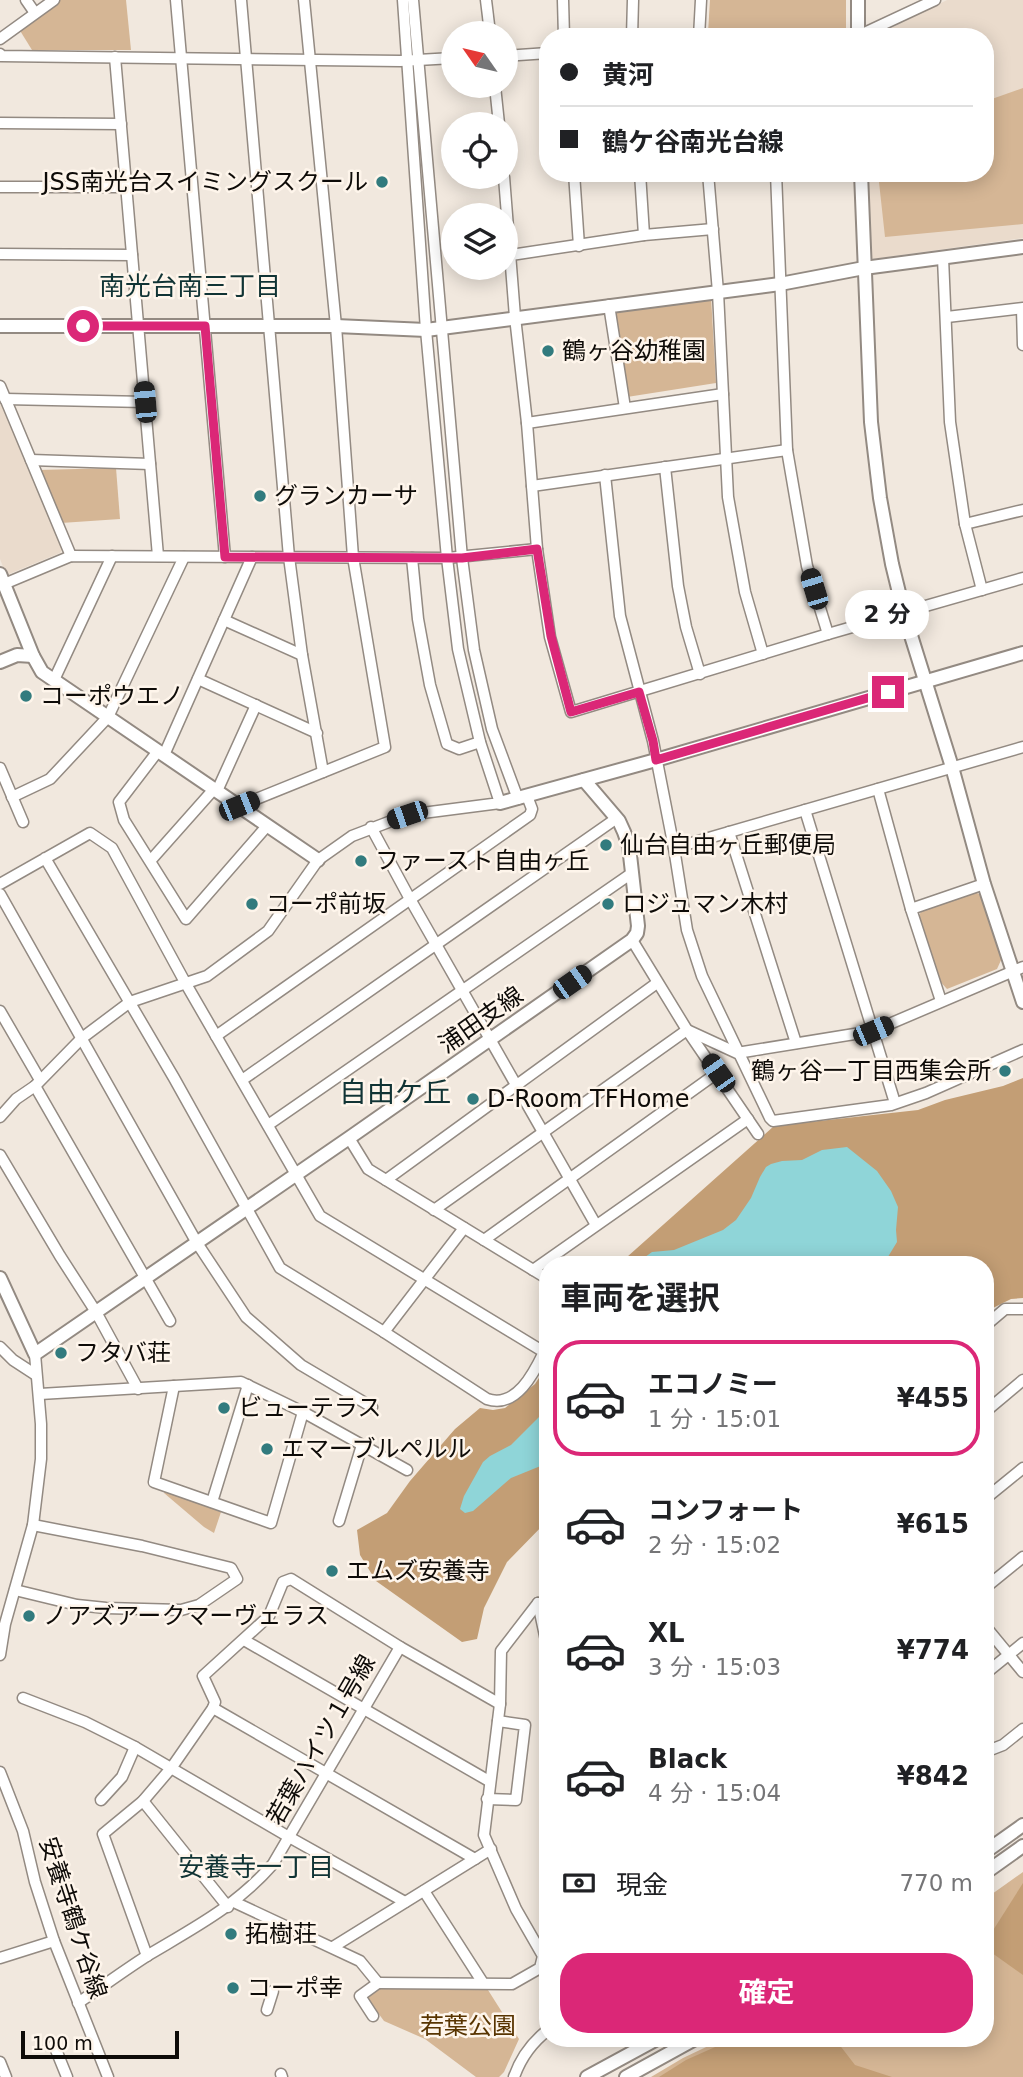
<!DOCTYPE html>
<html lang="ja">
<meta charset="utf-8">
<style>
body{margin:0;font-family:"DejaVu Sans","Noto Sans JP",sans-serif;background:#f6f6f6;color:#202124;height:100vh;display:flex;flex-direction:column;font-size:26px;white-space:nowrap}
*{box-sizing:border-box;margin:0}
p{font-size:23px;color:#757577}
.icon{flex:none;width:38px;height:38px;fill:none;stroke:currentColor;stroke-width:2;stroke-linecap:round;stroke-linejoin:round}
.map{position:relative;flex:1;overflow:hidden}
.sheet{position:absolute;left:539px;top:1256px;width:455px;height:791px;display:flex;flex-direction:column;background:#fff;border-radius:28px;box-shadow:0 4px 18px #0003}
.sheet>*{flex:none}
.top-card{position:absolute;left:539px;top:28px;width:455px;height:154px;border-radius:28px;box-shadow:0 4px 18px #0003;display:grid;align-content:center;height:154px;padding:0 21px;background:#fff}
.needle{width:46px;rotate:304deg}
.tools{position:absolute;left:441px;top:21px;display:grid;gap:14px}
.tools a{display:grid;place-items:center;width:77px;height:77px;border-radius:50%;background:#fff;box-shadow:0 4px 18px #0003;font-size:35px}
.scale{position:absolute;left:21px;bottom:18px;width:158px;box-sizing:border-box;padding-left:7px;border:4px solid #0e0b08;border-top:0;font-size:19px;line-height:24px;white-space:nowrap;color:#0e0b08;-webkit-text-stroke:5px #fef5eb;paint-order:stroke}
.end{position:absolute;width:32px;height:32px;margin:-16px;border:9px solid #db2777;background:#fff;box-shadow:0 0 0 4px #fff}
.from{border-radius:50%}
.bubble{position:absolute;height:49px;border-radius:24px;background:#fff;box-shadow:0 4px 18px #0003;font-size:23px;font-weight:700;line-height:49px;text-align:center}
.car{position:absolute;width:21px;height:42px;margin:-21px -10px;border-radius:9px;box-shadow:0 0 5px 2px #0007;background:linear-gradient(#222 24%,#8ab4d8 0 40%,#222 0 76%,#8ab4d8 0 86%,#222 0)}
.top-card b{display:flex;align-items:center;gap:24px;height:66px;font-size:26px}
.top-card b+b{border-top:2px solid #e0e0e0}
.top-card i{width:18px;height:18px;background:#202124}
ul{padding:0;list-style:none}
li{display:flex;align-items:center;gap:21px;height:116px;margin:0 14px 10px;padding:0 7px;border:4px solid transparent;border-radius:28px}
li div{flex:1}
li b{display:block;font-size:26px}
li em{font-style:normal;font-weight:700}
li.selected{border-color:#db2777}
li>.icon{width:63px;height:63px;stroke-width:1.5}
h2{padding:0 21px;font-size:32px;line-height:84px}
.pay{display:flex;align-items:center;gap:18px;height:77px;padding:0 21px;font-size:26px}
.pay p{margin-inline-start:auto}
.cta{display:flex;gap:14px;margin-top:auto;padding:14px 21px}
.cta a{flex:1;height:80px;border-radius:28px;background:#db2777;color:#fff;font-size:28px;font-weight:700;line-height:80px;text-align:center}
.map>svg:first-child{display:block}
.built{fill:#eadbcc}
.green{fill:#d5b695}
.forest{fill:#c39e75}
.water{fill:#8fd5d8}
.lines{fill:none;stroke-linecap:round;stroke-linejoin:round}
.minor-casing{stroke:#938a82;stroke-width:13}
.tertiary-casing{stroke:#938a82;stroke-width:16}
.minor{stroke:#fff;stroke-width:10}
.tertiary{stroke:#fff;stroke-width:12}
.route{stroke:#db2777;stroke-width:9}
.poi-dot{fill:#327b7e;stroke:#fef5eb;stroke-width:2.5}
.labels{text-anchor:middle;stroke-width:5;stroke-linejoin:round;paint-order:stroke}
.poi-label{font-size:24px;fill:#0e0b08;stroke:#fef5eb;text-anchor:start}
.street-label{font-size:24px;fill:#0e0b08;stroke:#fef5eb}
.park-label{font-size:24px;fill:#583400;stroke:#fef5eb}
.neighbourhood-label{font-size:26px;fill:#113435;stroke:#fef5eb}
.quarter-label{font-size:28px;fill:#113435;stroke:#fef5eb}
</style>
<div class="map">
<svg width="1023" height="2077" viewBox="0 0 1023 2077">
<rect width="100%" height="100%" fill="#f1e8de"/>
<g class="built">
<polygon points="947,0 1023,0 1023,238 873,259 866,253 864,173 985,173 985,37 873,37"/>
<polygon points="0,395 63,548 60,553 9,574 5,572 0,559"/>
</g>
<g class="green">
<polygon points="59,0 126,0 131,50 32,50 19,29"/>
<polygon points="710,0 846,0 846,29 708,33"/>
<polygon points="1023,88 1023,224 885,237 878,173 985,173 985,92 989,100"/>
<polygon points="711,297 716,383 627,397 614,308"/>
<polygon points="116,468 120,519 61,523 38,470"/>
<polygon points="973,891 981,895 1002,958 997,969 947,989 938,979 919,916 922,909"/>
<polygon points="165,1491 221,1512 214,1533 204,1527 164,1493"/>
<polygon points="1023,1872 1023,2077 651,2077 683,2058 723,2039 985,2039 985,1899"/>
<polygon points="382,1986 488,1990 519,2039 504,2072 499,2077 476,2077 425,2039 384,2021 367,1998"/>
</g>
<g class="forest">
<polygon points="1023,1078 1023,1298 1011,1299 987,1311 985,1310 985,1265 618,1265 774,1126 918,1110 945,1100 1003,1086"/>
<polygon points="548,1364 548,1520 507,1562 484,1608 477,1639 462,1642 376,1581 360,1555 357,1530 387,1513 410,1481 455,1429 480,1408 493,1410 505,1408 535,1384"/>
<polygon points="1023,1883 1023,1975 985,1948 985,1943"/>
<polygon points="733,2039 835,2039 855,2065 892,2077 659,2077 686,2060"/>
</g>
<g class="water">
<polygon points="847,1147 877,1171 891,1191 898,1207 896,1230 897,1242 883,1265 634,1265 652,1252 674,1250 723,1230 736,1220 751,1198 760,1177 766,1167 771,1164 782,1161 802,1160 822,1150"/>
<polygon points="548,1408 548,1463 511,1478 473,1511 465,1513 460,1509 464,1496 483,1462 490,1456 511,1445"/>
</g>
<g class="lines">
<defs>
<g id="minor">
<polyline points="26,0 35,13"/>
<polyline points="176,0 225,557"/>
<polyline points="241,0 289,557 302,655 323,772"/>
<polyline points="413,0 462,558 474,650 492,729 518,799"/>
<polyline points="486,0 490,33"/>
<polyline points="563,0 564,37"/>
<polyline points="632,37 633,0"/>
<polyline points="699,37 701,0"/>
<polyline points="850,37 858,36 935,0"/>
<polyline points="0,39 54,0"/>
<polyline points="0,54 1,56 400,61 453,58"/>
<polyline points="506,56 548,53"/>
<polyline points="115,57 158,556"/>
<polyline points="495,86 499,124"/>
<polyline points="0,123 121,124"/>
<polyline points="574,173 579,246"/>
<polyline points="640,173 644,235"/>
<polyline points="708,173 718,292 728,497 745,592 763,654"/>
<polyline points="776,173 787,450 807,566 828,634"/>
<polyline points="504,177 515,317 527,423 537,549 550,637 571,712 828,634 1023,578"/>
<polyline points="0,187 126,187"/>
<polyline points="0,254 132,255"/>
<polyline points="511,255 644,235 713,229"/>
<polyline points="943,258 950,422 965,524 982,590"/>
<polyline points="609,305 625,408"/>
<polyline points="1022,309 1023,345"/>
<polyline points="947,317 1023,308"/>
<polyline points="0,386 71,556"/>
<polyline points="5,399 145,402"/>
<polyline points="527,423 723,394"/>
<polyline points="31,460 150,464"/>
<polyline points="665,467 678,586 686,627 700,674"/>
<polyline points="605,475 620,616 653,741 674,848 687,930 702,976 770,1118 773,1121 891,1105 926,1093 1023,1050"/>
<polyline points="532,486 787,450"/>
<polyline points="965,524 1023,510"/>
<polyline points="412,558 418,619 430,685 447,744 459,749 480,742"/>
<polyline points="4,584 71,556 447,558 537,549"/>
<polyline points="224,620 302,655"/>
<polyline points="198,679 317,733"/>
<polyline points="54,680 112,556"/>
<polyline points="158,751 119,802 124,820 186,919 267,826"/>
<polyline points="164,755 252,557"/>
<polyline points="0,768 23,822"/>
<polyline points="878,789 911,909 941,1001"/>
<polyline points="217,791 256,705"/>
<polyline points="12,797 50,779 108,717 184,557"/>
<polyline points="239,806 385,747 353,557 336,326 304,0"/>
<polyline points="805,810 895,1103"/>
<polyline points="371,827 410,899 596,1225"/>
<polyline points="729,832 796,1043"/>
<polyline points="674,848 1023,747"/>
<polyline points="151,860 214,789"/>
<path d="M 0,884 L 90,833 L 112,848 L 186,984 L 320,1216 L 544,1352 C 534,1373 516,1409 487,1399 L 384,1332 L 280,1268 L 174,1078 L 45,858"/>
<polyline points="0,894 197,1243 246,1317 301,1365 372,1407"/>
<polyline points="911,909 984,884"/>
<polyline points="632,940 687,1030 758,1134"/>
<polyline points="0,1011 40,1080"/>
<polyline points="216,1036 530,815 532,809 527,796"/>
<polyline points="242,1080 617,818"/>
<polyline points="35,1086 170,1321"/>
<polyline points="0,1117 16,1099 35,1086 82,1038 130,1002 207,976 268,931 318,860 352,836 407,815 500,803 480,742 458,649 447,558 426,330 403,0"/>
<polyline points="268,1125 632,873"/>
<polyline points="349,1138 368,1169 548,1279"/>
<polyline points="0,1155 60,1256 96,1312 138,1389"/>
<polyline points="386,1180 657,983"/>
<polyline points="434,1210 687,1030 737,1053 873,1031 1023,967"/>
<polyline points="484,1240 717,1073"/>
<polyline points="533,1270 748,1119"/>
<polyline points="985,1326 1005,1309 1023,1309"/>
<polyline points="384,1332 464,1228"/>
<polyline points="0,1347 13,1360 36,1375"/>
<polyline points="174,1386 154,1482 271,1523 303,1412"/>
<polyline points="40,1394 241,1382 303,1412 407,1470"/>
<polyline points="985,1412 1023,1380"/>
<polyline points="985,1499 1023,1468"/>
<polyline points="212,1502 248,1385"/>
<polyline points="339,1521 362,1445"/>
<polyline points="985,1588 1023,1557"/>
<polyline points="15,1590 77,1605 106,1608 181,1610 199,1605 237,1579 231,1568 142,1546 33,1525"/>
<polyline points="538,1603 548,1650"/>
<polyline points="985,1626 1023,1672"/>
<polyline points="244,1640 489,1781"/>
<polyline points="0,1655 5,1624 33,1525 41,1459 41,1424 35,1354"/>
<polyline points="985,1674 1023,1643"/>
<polyline points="23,1698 85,1722 135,1747 289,1837 405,1902"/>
<polyline points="213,1708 215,1702 203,1676 269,1616 283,1582 291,1579 400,1647 500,1704"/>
<polyline points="985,1752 1003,1745 1023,1729"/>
<polyline points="0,1772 23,1831 35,1882 54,1941 108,2077"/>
<polyline points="487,1799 516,1800 525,1725 498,1721"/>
<polyline points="101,1800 122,1777 135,1747"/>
<polyline points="143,1801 228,1907"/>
<polyline points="424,1891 483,1983"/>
<polyline points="234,1902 360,1961 378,1983 360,1996 373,2016"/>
<polyline points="333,1947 491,1849"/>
<polyline points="147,1956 103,1834 143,1801 172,1767 213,1708 475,1859"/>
<polyline points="0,1958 54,1941"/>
<polyline points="378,1983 512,1984 540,1968 543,1956 516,1909 484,1835 500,1704 501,1651 538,1603"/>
<path d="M 78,2003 C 102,1987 126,1969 150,1954 C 197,1926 236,1906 273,1864 L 400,1647"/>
<polyline points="267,2010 273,1991"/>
<polyline points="54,2045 67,2077"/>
<polyline points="0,2062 6,2077"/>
<polyline points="281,2074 282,2077"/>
<path d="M 514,2077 C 521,2057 531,2043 548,2030"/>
</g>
<g id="tertiary">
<polyline points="858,37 858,0"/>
<polyline points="861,173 871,422 880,498 892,564 904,613 952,767 984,884 1023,1002"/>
<polyline points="0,326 336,326 426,330 780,284 864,268 1023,247"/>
<polyline points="0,574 33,656 42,672 318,860"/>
<polyline points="0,662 17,655 33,656"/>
<polyline points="500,803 656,760 1023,653"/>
<polyline points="0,1278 35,1354 349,1138 632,940 637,933 638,926 629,846 624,832 619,821 584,780"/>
<polyline points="985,1852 1023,1825"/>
<polyline points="985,1873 1023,1846"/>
<polyline points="587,2077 657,2039"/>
<polyline points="626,2077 695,2039"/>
</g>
</defs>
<use href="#minor" class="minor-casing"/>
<use href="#tertiary" class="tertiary-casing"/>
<use href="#minor" class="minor"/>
<use href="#tertiary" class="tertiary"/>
</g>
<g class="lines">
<polyline class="route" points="83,326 205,326 225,557 462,558 537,549 551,636 571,712 639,692 653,741 656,760 888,692"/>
</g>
<g class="poi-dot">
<circle cx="382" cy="182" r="7"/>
<circle cx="548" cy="351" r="7"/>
<circle cx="260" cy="496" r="7"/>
<circle cx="26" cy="696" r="7"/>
<circle cx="606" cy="845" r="7"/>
<circle cx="361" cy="861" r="7"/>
<circle cx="252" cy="904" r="7"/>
<circle cx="608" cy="904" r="7"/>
<circle cx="1005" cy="1071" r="7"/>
<circle cx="473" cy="1099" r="7"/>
<circle cx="61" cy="1353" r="7"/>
<circle cx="224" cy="1408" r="7"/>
<circle cx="267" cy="1449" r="7"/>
<circle cx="332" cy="1571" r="7"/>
<circle cx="29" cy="1616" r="7"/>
<circle cx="231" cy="1934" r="7"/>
<circle cx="233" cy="1988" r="7"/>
</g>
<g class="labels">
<g class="poi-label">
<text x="368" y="190" text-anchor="end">JSS南光台スイミングスクール</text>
<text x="562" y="359">鶴ヶ谷幼稚園</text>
<text x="274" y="504">グランカーサ</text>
<text x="40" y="704">コーポウエノ</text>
<text x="620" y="853">仙台自由ヶ丘郵便局</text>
<text x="375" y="869">ファースト自由ヶ丘</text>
<text x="266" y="912">コーポ前坂</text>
<text x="622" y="912">ロジュマン木村</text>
<text x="991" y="1079" text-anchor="end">鶴ヶ谷一丁目西集会所</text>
<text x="487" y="1107">D-Room TFHome</text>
<text x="75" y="1361">フタバ荘</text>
<text x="238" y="1416">ビューテラス</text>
<text x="281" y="1457">エマーブルペルル</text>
<text x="346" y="1579">エムズ安養寺</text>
<text x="43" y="1624">ノアズアークマーヴェラス</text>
<text x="245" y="1942">拓樹荘</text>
<text x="247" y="1996">コーポ幸</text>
</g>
<g class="street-label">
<text transform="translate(481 1020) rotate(-35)" y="8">浦田支線</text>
<text transform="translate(321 1740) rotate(-60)" y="8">若葉ハイツ１号線</text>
<text transform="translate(73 1918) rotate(72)" y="8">安養寺鶴ケ谷線</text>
</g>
<g class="park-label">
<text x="468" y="2034">若葉公園</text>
</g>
<g class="neighbourhood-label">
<text x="190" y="295">南光台南三丁目</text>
<text x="256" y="1876">安養寺一丁目</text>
</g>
<g class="quarter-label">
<text x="395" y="1102">自由ケ丘</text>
</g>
</g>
</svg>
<div class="tools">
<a><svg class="needle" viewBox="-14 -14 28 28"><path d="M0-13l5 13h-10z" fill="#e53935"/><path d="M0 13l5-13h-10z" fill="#757577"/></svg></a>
<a><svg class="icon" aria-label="locate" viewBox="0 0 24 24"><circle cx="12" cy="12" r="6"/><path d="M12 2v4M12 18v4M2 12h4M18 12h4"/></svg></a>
<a><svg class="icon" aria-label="layers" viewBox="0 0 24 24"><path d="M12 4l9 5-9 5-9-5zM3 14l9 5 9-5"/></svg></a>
</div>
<div class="scale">100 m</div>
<i class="end from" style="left:83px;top:326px"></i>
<i class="end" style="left:888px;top:692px"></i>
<div class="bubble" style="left:845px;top:590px;width:84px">2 分</div>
<i class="car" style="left:145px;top:402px;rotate:355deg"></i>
<i class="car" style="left:814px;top:589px;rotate:343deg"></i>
<i class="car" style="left:239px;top:806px;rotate:68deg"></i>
<i class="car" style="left:407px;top:815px;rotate:251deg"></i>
<i class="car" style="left:572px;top:982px;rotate:55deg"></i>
<i class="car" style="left:873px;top:1031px;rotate:67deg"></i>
<i class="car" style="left:718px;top:1073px;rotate:325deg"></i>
<div class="top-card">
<b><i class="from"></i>黄河</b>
<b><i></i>鶴ケ谷南光台線</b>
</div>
<section class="sheet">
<h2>車両を選択</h2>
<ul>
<li class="selected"><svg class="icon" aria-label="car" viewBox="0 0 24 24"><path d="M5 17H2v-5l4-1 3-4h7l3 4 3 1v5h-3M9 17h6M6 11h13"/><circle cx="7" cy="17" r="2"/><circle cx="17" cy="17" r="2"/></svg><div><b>エコノミー</b><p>1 分 · 15:01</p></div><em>¥455</em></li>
<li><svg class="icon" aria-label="car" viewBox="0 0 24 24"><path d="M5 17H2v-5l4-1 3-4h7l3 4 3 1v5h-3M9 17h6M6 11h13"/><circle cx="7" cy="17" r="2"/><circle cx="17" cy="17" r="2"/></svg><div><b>コンフォート</b><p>2 分 · 15:02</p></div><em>¥615</em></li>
<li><svg class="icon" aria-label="car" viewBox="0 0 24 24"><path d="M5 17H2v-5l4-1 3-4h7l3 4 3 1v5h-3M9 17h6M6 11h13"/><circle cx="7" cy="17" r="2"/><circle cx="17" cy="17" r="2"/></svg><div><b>XL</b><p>3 分 · 15:03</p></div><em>¥774</em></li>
<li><svg class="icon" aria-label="car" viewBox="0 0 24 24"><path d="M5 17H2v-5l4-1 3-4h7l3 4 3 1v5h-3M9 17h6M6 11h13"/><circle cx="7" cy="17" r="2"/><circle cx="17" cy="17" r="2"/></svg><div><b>Black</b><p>4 分 · 15:04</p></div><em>¥842</em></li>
</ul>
<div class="pay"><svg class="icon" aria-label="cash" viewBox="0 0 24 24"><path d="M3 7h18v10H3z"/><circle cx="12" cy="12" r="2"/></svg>現金<p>770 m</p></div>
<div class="cta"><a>確定</a></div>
</section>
</div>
